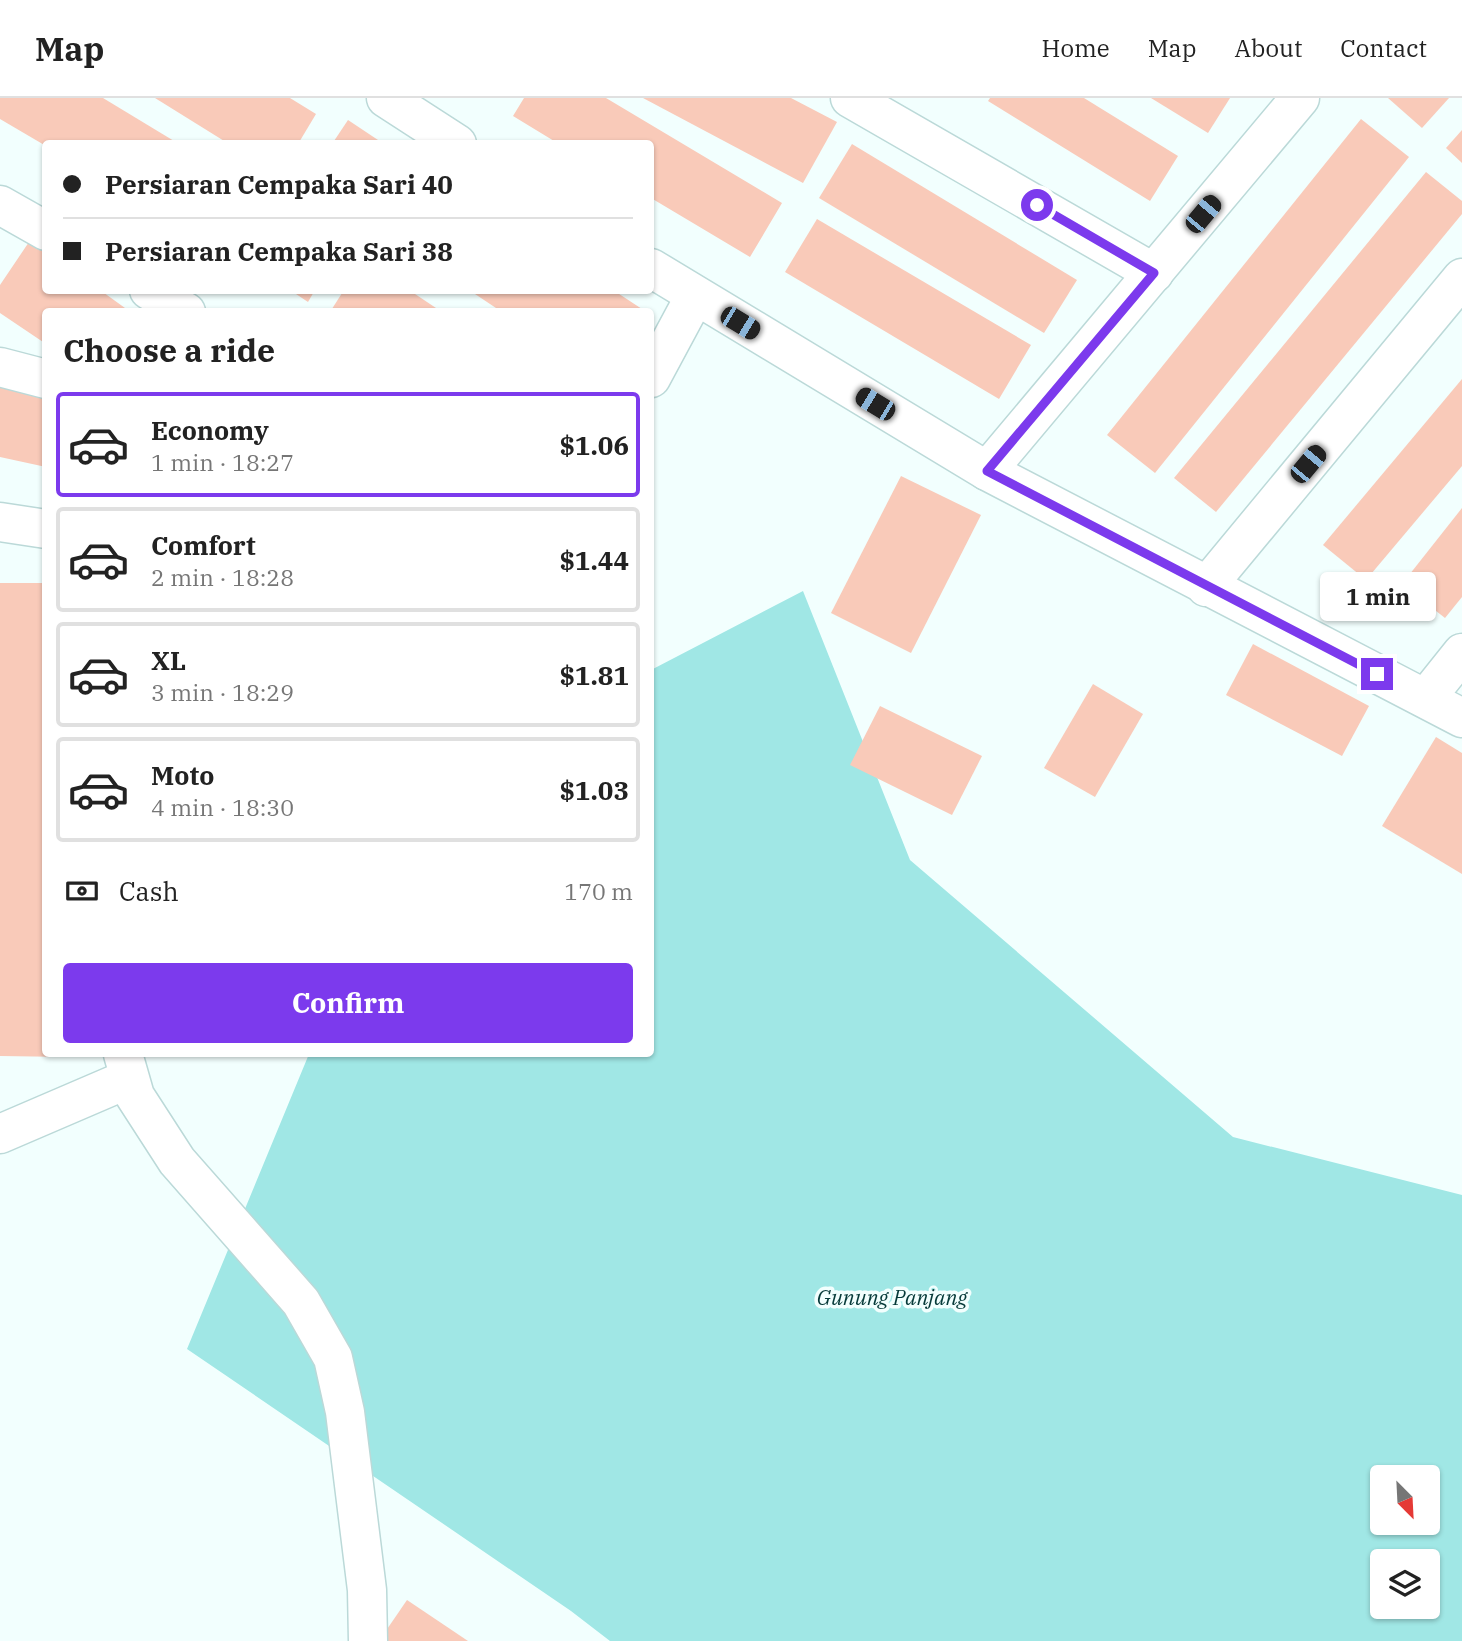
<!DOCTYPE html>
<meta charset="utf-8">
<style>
body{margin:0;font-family:"IBM Plex Serif",serif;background:#f6f6f6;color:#222;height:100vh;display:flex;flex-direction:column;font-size:26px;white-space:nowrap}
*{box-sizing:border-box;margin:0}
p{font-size:23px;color:#767676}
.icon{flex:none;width:38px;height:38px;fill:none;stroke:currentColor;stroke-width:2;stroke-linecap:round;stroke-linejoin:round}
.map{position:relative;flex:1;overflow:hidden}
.panel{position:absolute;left:42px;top:210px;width:612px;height:749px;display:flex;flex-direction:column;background:#fff;border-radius:7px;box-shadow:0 2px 5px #0004}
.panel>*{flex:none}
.guide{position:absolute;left:42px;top:42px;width:612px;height:154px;border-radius:7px;box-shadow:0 2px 5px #0004;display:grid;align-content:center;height:154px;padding:0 21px;background:#fff}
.needle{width:46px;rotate:156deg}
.controls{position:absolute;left:1370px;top:1367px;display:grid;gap:14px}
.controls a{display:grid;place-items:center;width:70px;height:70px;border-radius:7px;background:#fff;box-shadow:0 2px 5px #0004;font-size:35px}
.end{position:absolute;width:32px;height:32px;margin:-16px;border:9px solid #7c3aed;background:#fff;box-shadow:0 0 0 4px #fff}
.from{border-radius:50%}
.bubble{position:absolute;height:49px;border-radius:7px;background:#fff;box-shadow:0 2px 5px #0004;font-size:23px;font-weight:800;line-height:49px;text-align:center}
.car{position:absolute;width:21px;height:42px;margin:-21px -10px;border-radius:9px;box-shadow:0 0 5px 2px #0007;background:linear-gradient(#222 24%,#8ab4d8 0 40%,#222 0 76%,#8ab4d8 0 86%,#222 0)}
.guide b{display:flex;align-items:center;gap:24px;height:66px;font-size:26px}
.guide b+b{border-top:2px solid #e0e0e0}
.guide i{width:18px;height:18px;background:#222}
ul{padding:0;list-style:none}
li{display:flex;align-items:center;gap:21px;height:105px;margin:0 14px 10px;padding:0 7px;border:4px solid #e0e0e0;border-radius:7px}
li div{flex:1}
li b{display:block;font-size:26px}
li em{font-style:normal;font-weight:800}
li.current{border-color:#7c3aed}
li>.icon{width:63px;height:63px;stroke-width:1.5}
h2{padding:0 21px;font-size:32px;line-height:84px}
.pay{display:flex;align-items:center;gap:18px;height:77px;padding:0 21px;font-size:26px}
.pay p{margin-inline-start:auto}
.cta{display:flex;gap:14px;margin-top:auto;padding:14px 21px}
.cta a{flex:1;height:80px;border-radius:7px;background:#7c3aed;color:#fff;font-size:28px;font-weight:800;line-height:80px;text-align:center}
header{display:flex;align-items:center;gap:42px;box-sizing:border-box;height:98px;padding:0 35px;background:#fff;border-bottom:2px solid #e0e0e0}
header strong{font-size:33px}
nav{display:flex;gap:38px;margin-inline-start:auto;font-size:24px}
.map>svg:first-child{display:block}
.green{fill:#a0e7e5;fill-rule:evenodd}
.building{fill:#f9cab9}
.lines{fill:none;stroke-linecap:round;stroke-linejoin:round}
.minor-casing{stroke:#bbd9d8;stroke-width:41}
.minor{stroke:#fff;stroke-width:38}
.route{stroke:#7c3aed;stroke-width:9}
.labels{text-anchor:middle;stroke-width:7;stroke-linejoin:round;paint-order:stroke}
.park-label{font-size:21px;font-style:italic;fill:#063a39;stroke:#f2fffe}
</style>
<header>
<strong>Map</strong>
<nav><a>Home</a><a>Map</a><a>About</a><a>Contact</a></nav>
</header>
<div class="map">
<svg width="1462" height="1543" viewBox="0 0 1462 1543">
<rect width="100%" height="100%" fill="#f2fffe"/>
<path class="green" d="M 803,493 L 910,762 L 1233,1039 L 1462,1097 L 1462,1543 L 610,1543 L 571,1513 L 187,1251 L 309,956 L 651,956 L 651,572 ZM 1382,1379 L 1428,1379 L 1428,1424 L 1382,1424 ZM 1382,1463 L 1428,1463 L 1428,1508 L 1382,1508 Z"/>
<g class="building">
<polygon points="0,0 103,0 179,46 46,48 0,21"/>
<polygon points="155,0 290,0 316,16 298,46 229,46"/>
<polygon points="524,0 606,0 782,105 750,159 651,100 651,46 559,46 513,18"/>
<polygon points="643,0 791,0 837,24 803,85"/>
<polygon points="990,0 1084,0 1178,58 1150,103 988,3"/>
<polygon points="1151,0 1230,0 1208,35"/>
<polygon points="1388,0 1449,0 1422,30"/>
<polygon points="1361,21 1409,59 1155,375 1107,337"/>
<polygon points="348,22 384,46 332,46"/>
<polygon points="1462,32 1462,65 1446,50"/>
<polygon points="852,46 1077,182 1044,235 819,100"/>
<polygon points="1426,74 1462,103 1462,116 1216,414 1174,380"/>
<polygon points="817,121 1031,247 999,301 785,174"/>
<polygon points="29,144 46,155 46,192 100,192 125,210 123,214 46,214 46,246 0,215 0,187"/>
<polygon points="290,192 315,192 308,204"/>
<polygon points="344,192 409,192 442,214 330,214"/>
<polygon points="469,192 613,192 642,211 502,214"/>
<polygon points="1462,281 1462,368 1366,482 1323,447"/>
<polygon points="0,284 46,293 46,369 0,359"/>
<polygon points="901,378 981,417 911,555 831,515"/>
<polygon points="1462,410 1462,499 1445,520 1402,486"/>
<polygon points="0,485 46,485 46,956 68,956 68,959 0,958"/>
<polygon points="1253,546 1369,608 1342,658 1226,597"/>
<polygon points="1093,586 1143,616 1095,699 1044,670"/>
<polygon points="880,608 982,658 952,717 850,667"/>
<polygon points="1436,639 1462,655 1462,776 1382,728"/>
<polygon points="407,1502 468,1543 386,1543 381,1540"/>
</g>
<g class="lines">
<defs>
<g id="minor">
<polyline points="386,0 457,46"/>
<polyline points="850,0 1154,175"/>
<polyline points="0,107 46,133"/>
<polyline points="651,170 987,373 1462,620"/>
<polyline points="149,192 186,214"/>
<polyline points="0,269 46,281"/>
<polyline points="651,280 695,198"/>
<polyline points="987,373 1300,0"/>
<polyline points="0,424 46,431"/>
<polyline points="1206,489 1462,180"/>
<polyline points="1426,600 1462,555"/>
<polyline points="123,956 135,998 177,1063 301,1204 333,1260 345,1314 367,1492 368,1543"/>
<polyline points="0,1036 128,981"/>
</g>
</defs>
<use href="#minor" class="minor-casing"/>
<use href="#minor" class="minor"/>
</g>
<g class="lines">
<polyline class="route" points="1037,107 1154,175 987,373 1377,576"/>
</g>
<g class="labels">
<g class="park-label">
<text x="892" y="1207">Gunung Panjang</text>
</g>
</g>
</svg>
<div class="controls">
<a><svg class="needle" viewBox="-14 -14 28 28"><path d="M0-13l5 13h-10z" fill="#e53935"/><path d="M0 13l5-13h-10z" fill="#767676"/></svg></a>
<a><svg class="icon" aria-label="layers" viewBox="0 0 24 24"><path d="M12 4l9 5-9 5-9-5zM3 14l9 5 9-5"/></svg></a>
</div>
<i class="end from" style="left:1037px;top:107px"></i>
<i class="end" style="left:1377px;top:576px"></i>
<div class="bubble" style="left:1320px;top:474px;width:116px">1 min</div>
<i class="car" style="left:1203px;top:116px;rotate:40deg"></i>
<i class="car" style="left:740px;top:225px;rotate:121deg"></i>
<i class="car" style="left:875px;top:306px;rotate:301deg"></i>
<i class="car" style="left:1308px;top:366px;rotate:40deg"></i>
<div class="guide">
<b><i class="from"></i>Persiaran Cempaka Sari 40</b>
<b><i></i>Persiaran Cempaka Sari 38</b>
</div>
<section class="panel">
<h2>Choose a ride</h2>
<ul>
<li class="current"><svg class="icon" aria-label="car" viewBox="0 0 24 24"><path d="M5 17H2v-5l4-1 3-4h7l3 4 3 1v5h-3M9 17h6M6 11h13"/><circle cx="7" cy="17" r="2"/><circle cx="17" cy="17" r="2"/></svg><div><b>Economy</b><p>1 min · 18:27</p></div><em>$1.06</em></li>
<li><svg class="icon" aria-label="car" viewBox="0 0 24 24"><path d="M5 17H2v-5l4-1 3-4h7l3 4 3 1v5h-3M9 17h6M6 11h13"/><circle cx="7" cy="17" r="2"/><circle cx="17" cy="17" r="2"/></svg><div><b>Comfort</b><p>2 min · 18:28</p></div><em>$1.44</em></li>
<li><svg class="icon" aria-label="car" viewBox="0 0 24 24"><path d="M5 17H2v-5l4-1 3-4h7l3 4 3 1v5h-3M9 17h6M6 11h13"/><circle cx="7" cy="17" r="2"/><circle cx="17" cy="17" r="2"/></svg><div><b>XL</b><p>3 min · 18:29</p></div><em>$1.81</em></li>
<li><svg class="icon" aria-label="car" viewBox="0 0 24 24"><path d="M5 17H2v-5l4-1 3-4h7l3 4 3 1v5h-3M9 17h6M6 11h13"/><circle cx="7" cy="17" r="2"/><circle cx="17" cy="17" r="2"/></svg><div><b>Moto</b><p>4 min · 18:30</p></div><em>$1.03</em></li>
</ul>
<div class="pay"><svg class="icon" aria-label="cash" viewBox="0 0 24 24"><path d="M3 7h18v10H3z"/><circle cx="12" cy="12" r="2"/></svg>Cash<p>170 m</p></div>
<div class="cta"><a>Confirm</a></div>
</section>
</div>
